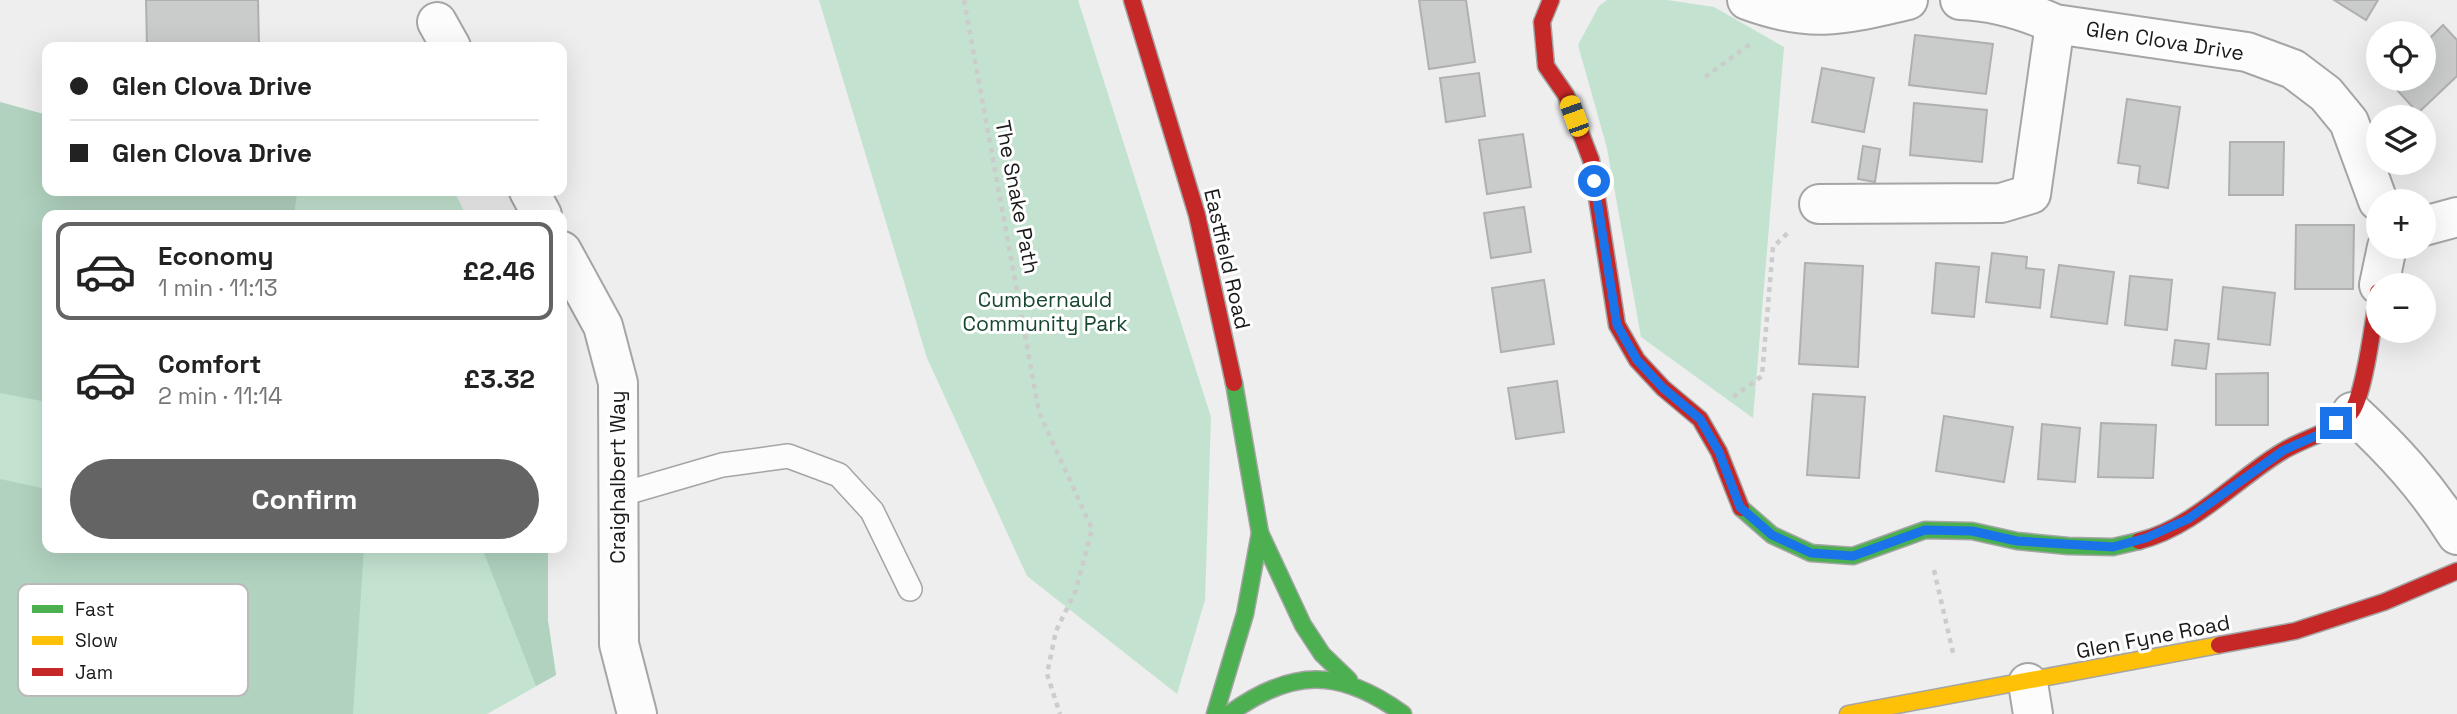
<!DOCTYPE html>
<meta charset="utf-8">
<style>
body{margin:0;font-family:"Space Grotesk",sans-serif;background:#f6f6f6;color:#222;height:100vh;display:flex;flex-direction:column;font-size:26px;white-space:nowrap}
*{box-sizing:border-box;margin:0}
p{font-size:23px;color:#767676}
.icon{flex:none;width:38px;height:38px;fill:none;stroke:currentColor;stroke-width:2;stroke-linecap:round;stroke-linejoin:round}
.map{position:relative;flex:1;overflow:hidden}
.panel{position:absolute;left:42px;top:210px;width:525px;height:343px;display:flex;flex-direction:column;background:#fff;border-radius:14px;box-shadow:0 7px 28px #0002}
.panel>*{flex:none}
.banner{position:absolute;left:42px;top:42px;width:525px;height:154px;border-radius:14px;box-shadow:0 7px 28px #0002;display:grid;align-content:center;height:154px;padding:0 28px;background:#fff}
.fabs{position:absolute;left:2366px;top:21px;display:grid;gap:14px}
.fabs a{display:grid;place-items:center;width:70px;height:70px;border-radius:50%;background:#fff;box-shadow:0 7px 28px #0002;font-size:35px}
.end{position:absolute;width:32px;height:32px;margin:-16px;border:9px solid #1a73e8;background:#fff;box-shadow:0 0 0 4px #fff}
.from{border-radius:50%}
.car{position:absolute;width:21px;height:42px;margin:-21px -10px;border-radius:9px;box-shadow:0 0 5px 2px #0007;background:linear-gradient(#f5c518 24%,#345 0 40%,#f5c518 0 76%,#345 0 86%,#f5c518 0)}
.banner b{display:flex;align-items:center;gap:24px;height:66px;font-size:26px}
.banner b+b{border-top:2px solid #e0e0e0}
.banner i{width:18px;height:18px;background:#222}
ul{padding:12px 0 0;list-style:none}
li{display:flex;align-items:center;gap:21px;height:98px;margin:0 14px 10px;padding:0 14px;border:4px solid transparent;border-radius:14px}
li div{flex:1}
li b{display:block;font-size:26px}
li em{font-style:normal;font-weight:800}
li.active{border-color:#636463}
li>.icon{width:63px;height:63px;stroke-width:1.5}
.action{display:flex;gap:14px;margin-top:auto;padding:14px 28px}
.action a{flex:1;height:80px;border-radius:42px;background:#636463;color:#fff;font-size:28px;font-weight:800;line-height:80px;text-align:center}
.map>svg:first-child{display:block}
.green{fill:#c3e3d0}
.forest{fill:#b1d2bf}
.building{fill:#cacbcb;stroke:#afb0af;stroke-width:2}
.lines{fill:none;stroke-linecap:round;stroke-linejoin:round}
.lane-casing{stroke:#a4a5a4;stroke-width:26}
.street-casing{stroke:#a4a5a4;stroke-width:42}
.fast-casing{stroke:#a4a5a4;stroke-width:19}
.slow-casing{stroke:#a4a5a4;stroke-width:19}
.jam-casing{stroke:#a4a5a4;stroke-width:19}
.path{stroke:#cbcccb;stroke-width:4.5;stroke-dasharray:5 5;stroke-linecap:butt}
.lane{stroke:#fcfcfc;stroke-width:23}
.street{stroke:#fcfcfc;stroke-width:38}
.fast{stroke:#4caf50;stroke-width:16}
.slow{stroke:#ffc107;stroke-width:16}
.jam{stroke:#c62828;stroke-width:16}
.route{stroke:#1a73e8;stroke-width:9}
.labels{text-anchor:middle;stroke-width:6;stroke-linejoin:round;paint-order:stroke}
.street-label{font-size:21px;fill:#191a19;stroke:#fff}
.park-label{font-size:21px;fill:#17472f;stroke:#fff}
.key{fill:#fff;stroke:#bababa;stroke-width:2}
.key-label{font-size:19px;fill:#191a19}
</style>
<div class="map">
<svg width="2457" height="714" viewBox="0 0 2457 714">
<rect width="100%" height="100%" fill="#edeeed"/>
<g class="green">
<polygon points="819,0 1078,0 1211,417 1205,600 1177,694 1027,576 927,358"/>
<polygon points="1607,0 1667,0 1714,7 1784,47 1753,418 1641,337 1607,148 1578,45 1599,6"/>
<polygon points="0,102 47,115 47,191 288,191 296,194 297,191 454,191 466,215 47,215 47,548 548,548 548,621 556,675 487,714 0,714"/>
</g>
<g class="forest">
<polygon points="0,102 47,115 47,191 288,191 297,194 294,215 47,215 47,402 0,393"/>
<polygon points="0,479 47,489 47,548 364,548 353,714 0,714"/>
<polygon points="482,548 548,548 548,621 556,675 536,686"/>
</g>
<g class="building">
<polygon points="146,0 258,0 259,47 147,47"/>
<polygon points="1419,0 1466,0 1475,62 1429,69"/>
<polygon points="2334,0 2378,0 2366,20"/>
<polygon points="2443,25 2457,40 2457,76 2418,113 2387,79 2424,79 2424,44"/>
<polygon points="1915,35 1993,44 1986,94 1909,85"/>
<polygon points="1822,68 1874,78 1864,132 1812,122"/>
<polygon points="1479,73 1485,116 1446,122 1440,78"/>
<polygon points="2127,99 2180,107 2168,188 2138,183 2140,166 2118,163"/>
<polygon points="1914,103 1987,110 1982,162 1910,155"/>
<polygon points="1523,134 1531,187 1487,194 1479,140"/>
<polygon points="2230,142 2284,142 2283,195 2229,195"/>
<polygon points="1863,146 1880,149 1875,182 1858,179"/>
<polygon points="1524,207 1531,252 1491,258 1484,213"/>
<polygon points="2296,225 2354,225 2353,289 2295,289"/>
<polygon points="1992,253 2027,257 2026,268 2044,270 2040,308 1986,302"/>
<polygon points="1805,263 1863,266 1858,367 1799,364"/>
<polygon points="1936,263 1979,267 1974,317 1932,313"/>
<polygon points="2059,265 2114,272 2107,324 2051,317"/>
<polygon points="2130,276 2172,280 2167,330 2125,325"/>
<polygon points="1544,280 1554,344 1501,352 1492,288"/>
<polygon points="2223,287 2275,293 2270,345 2218,339"/>
<polygon points="2175,340 2209,344 2206,369 2172,365"/>
<polygon points="2268,373 2268,425 2216,425 2216,374"/>
<polygon points="1557,381 1564,432 1516,439 1508,388"/>
<polygon points="1813,394 1865,397 1859,478 1807,475"/>
<polygon points="1944,416 2013,427 2004,482 1936,471"/>
<polygon points="2101,423 2156,425 2153,478 2098,477"/>
<polygon points="2042,424 2080,428 2075,482 2038,479"/>
</g>
<g class="lines">
<defs>
<polyline id="lane" points="619,495 722,465 788,456 839,475 872,511 910,589"/>
<g id="street">
<path d="M 1747,0 C 1812,24 1843,15 1908,0"/>
<path d="M 1960,0 C 1994,1 2024,10 2055,24 L 2247,52 L 2293,69 L 2326,94 L 2349,122 L 2378,201"/>
<polyline points="437,22 451,47"/>
<polyline points="529,191 542,215"/>
<polyline points="1819,204 2001,203 2031,194 2055,24"/>
<polyline points="2424,226 2457,217"/>
<polyline points="562,251 603,326 618,383 619,644 637,714"/>
<polyline points="2379,285 2387,247"/>
<path d="M 2352,412 C 2394,451 2426,486 2457,535"/>
<polyline points="2028,683 2033,714"/>
</g>
<g id="fast">
<polyline points="1234,383 1260,533 1303,625 1322,654 1349,680"/>
<polyline points="1741,508 1772,535 1811,553 1853,556 1925,530 1972,531 2017,541 2068,546 2113,547 2139,541"/>
<polyline points="1215,714 1245,614 1260,533"/>
<path d="M 1229,714 C 1292,668 1340,668 1403,714"/>
</g>
<polyline id="slow" points="1848,714 2219,645"/>
<g id="jam">
<polyline points="1132,0 1197,215 1234,383"/>
<polyline points="1551,0 1542,22 1546,66 1566,95 1591,160 1617,325 1637,360 1663,388 1700,419 1719,452 1741,508"/>
<path d="M 2139,541 C 2195,527 2236,479 2283,451 C 2302,439 2339,430 2352,411 C 2365,392 2374,318 2378,292"/>
<polyline points="2219,645 2295,631 2384,602 2457,571"/>
</g>
</defs>
<use href="#lane" class="lane-casing"/>
<use href="#street" class="street-casing"/>
<use href="#fast" class="fast-casing"/>
<use href="#slow" class="slow-casing"/>
<use href="#jam" class="jam-casing"/>
<g class="path">
<polyline points="964,0 1039,412 1092,529 1076,590 1056,631 1047,674 1060,714"/>
<polyline points="1705,77 1753,42"/>
<polyline points="1733,397 1762,376 1773,247 1791,230"/>
<polyline points="1934,570 1954,657"/>
</g>
<use href="#lane" class="lane"/>
<use href="#street" class="street"/>
<use href="#fast" class="fast"/>
<use href="#slow" class="slow"/>
<use href="#jam" class="jam"/>
</g>
<g class="lines">
<polyline class="route" points="1594,181 1617,325 1637,360 1663,388 1700,419 1719,452 1740,507 1772,535 1811,553 1853,556 1925,530 1972,531 2017,541 2113,547 2146,538 2188,519 2284,450 2320,434 2336,423"/>
</g>
<g class="labels">
<g class="street-label">
<text transform="translate(2165 41) rotate(9)" y="7">Glen Clova Drive</text>
<text transform="translate(1017 197) rotate(79)" y="7">The Snake Path</text>
<text transform="translate(1227 259) rotate(77)" y="7">Eastfield Road</text>
<text transform="translate(618 477) rotate(-90)" y="7">Craighalbert Way</text>
<text transform="translate(2153 637) rotate(-11)" y="7">Glen Fyne Road</text>
</g>
<g class="park-label">
<text x="1045" y="307">Cumbernauld<tspan x="1045" dy="24">Community Park</tspan></text>
</g>
</g>
<rect x="18" y="584" width="230" height="112" rx="10" class="key"/>
<rect x="32" y="605" width="31" height="8" fill="#4caf50"/>
<rect x="32" y="636" width="31" height="9" fill="#ffc107"/>
<rect x="32" y="668" width="31" height="8" fill="#c62828"/>
<g class="key-label">
<text x="75" y="616">Fast</text>
<text x="75" y="647">Slow</text>
<text x="75" y="679">Jam</text>
</g>
</svg>
<div class="fabs">
<a><svg class="icon" aria-label="locate" viewBox="0 0 24 24"><circle cx="12" cy="12" r="6"/><path d="M12 2v4M12 18v4M2 12h4M18 12h4"/></svg></a>
<a><svg class="icon" aria-label="layers" viewBox="0 0 24 24"><path d="M12 4l9 5-9 5-9-5zM3 14l9 5 9-5"/></svg></a>
<a>+</a>
<a>−</a>
</div>
<i class="end from" style="left:1594px;top:181px"></i>
<i class="end" style="left:2336px;top:423px"></i>
<i class="car" style="left:1574px;top:116px;rotate:340deg"></i>
<div class="banner">
<b><i class="from"></i>Glen Clova Drive</b>
<b><i></i>Glen Clova Drive</b>
</div>
<section class="panel">
<ul>
<li class="active"><svg class="icon" aria-label="car" viewBox="0 0 24 24"><path d="M5 17H2v-5l4-1 3-4h7l3 4 3 1v5h-3M9 17h6M6 11h13"/><circle cx="7" cy="17" r="2"/><circle cx="17" cy="17" r="2"/></svg><div><b>Economy</b><p>1 min · 11:13</p></div><em>£2.46</em></li>
<li><svg class="icon" aria-label="car" viewBox="0 0 24 24"><path d="M5 17H2v-5l4-1 3-4h7l3 4 3 1v5h-3M9 17h6M6 11h13"/><circle cx="7" cy="17" r="2"/><circle cx="17" cy="17" r="2"/></svg><div><b>Comfort</b><p>2 min · 11:14</p></div><em>£3.32</em></li>
</ul>
<div class="action"><a>Confirm</a></div>
</section>
</div>
